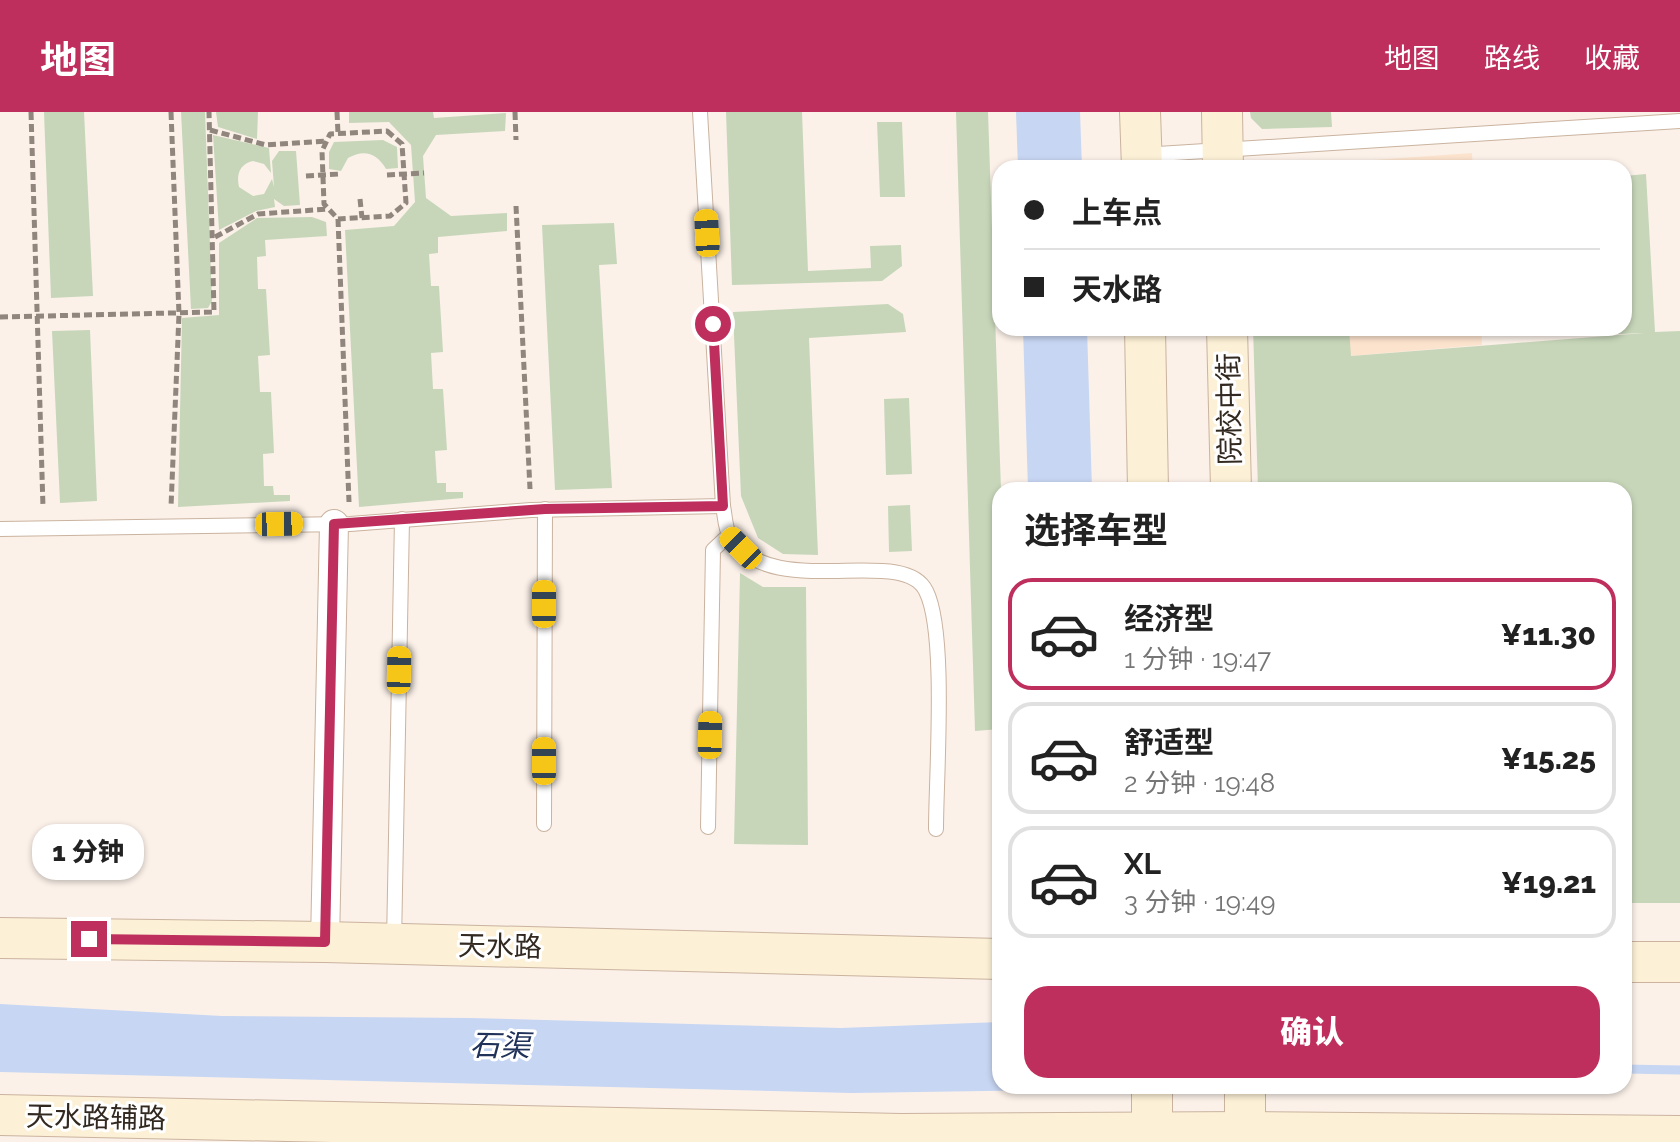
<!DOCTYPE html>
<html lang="zh">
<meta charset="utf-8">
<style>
body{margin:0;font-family:Raleway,"Noto Sans SC",sans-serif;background:#f2f2f2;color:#222;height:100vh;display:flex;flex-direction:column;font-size:30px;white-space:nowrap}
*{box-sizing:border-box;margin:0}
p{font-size:26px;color:#767676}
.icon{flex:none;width:44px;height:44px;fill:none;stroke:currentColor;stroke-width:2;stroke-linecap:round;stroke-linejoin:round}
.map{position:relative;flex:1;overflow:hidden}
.details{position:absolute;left:992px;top:370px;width:640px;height:612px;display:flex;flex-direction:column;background:#fff;border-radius:24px;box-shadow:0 2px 6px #0004}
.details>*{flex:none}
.guide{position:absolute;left:992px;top:48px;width:640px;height:176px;border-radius:24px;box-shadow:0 2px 6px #0004;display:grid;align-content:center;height:176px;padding:0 32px;background:#fff}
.end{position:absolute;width:36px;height:36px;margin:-18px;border:10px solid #be2f5d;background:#fff;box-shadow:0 0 0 4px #fff}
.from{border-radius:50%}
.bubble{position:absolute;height:56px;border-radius:24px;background:#fff;box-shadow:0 2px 6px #0004;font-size:26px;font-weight:800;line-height:56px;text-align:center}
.car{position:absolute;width:24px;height:48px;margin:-24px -12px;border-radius:10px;box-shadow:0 0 6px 2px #0007;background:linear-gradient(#f5c518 24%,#345 0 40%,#f5c518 0 76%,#345 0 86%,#f5c518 0)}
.guide b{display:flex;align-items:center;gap:28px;height:76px;font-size:30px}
.guide b+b{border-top:2px solid #e0e0e0}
.guide i{width:20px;height:20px;background:#222}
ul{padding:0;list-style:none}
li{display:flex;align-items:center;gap:24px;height:112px;margin:0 16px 12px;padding:0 16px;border:4px solid #e0e0e0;border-radius:24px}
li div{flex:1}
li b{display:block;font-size:30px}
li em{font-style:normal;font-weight:800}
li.active{border-color:#be2f5d}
li>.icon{width:72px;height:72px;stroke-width:1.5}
h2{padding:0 32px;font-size:36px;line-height:96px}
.action{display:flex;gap:16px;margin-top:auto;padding:16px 32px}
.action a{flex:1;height:92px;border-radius:24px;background:#be2f5d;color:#fff;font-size:32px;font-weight:800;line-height:92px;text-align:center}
header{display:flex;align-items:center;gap:48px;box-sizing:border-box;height:112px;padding:0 40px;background:#be2f5d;color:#fff}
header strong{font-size:38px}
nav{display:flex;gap:44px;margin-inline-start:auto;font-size:28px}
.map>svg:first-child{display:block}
.built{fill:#fce3ce}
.green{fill:#c7d6b9}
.water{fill:#c7d6f3}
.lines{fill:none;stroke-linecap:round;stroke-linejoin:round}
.stream{stroke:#c7d6f3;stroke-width:9}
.lane-casing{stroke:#cab39f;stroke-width:16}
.street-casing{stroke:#cab39f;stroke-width:30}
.secondary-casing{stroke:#cab39f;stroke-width:42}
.path{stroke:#90867e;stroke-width:5;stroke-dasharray:8 4;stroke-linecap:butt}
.lane{stroke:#fff;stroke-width:14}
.street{stroke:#fff;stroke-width:28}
.secondary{stroke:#fcf0d6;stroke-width:40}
.route{stroke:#be2f5d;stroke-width:10}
.labels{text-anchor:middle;stroke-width:6;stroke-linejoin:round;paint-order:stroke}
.street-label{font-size:28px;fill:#322921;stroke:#fff}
.water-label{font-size:30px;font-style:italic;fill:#21325a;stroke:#fff}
</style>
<header>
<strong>地图</strong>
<nav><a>地图</a><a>路线</a><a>收藏</a></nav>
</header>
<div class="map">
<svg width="1680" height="1030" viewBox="0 0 1680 1030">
<rect width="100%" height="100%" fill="#fbf1e9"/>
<g class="built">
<polygon points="1472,41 1473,56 1345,56 1345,50"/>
<polygon points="1349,216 1481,216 1482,233 1350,244"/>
</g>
<g class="green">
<polygon points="44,0 84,0 93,184 51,186"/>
<polygon points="181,0 205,0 212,189 208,196 191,197"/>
<polygon points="216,0 258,0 257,27 218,15"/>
<polygon points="349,0 433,0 434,6 506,1 505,19 436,23 423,44 426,86 451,104 507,101 507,119 438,125 438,141 429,142 431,174 439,174 443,240 431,241 433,277 443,277 447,338 435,339 437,371 446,371 446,380 463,380 463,386 359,395 345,118 394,114 415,90 411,33 389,10 349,11"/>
<polygon points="726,0 802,0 808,159 871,156 870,134 901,133 902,154 882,169 732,173"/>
<polygon points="956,0 988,0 1001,378 1000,617 975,619"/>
<polygon points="1250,0 1331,0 1332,15 1262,17 1251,6"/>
<polygon points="877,10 902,10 905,85 880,85"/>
<path d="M 213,23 L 269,36 L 271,61 L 264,52 L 253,49 C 240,52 236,62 239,75 L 253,84 L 264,82 L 272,67 L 274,75 L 272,49 L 279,39 L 296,39 L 300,93 L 284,94 L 274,87 L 275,95 L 256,99 L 219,118 Z"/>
<path d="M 383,28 L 397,35 L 398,56 L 386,57 C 377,41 364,37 348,46 L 341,59 L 329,57 L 329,40 L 334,30 Z"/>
<polygon points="1646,62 1655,220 1680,219 1680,791 1624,791 1624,378 1258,378 1253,216 1349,216 1351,244 1644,221 1598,223 1598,216 1624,216 1624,64"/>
<polygon points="312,105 326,110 327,124 265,128 266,144 257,145 258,177 266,177 270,243 258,244 260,280 271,280 274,341 263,342 264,374 273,374 274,383 290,383 290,389 178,395 182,206 219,203 219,131 257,106"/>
<polygon points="614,111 617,152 599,153 612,376 555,378 542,113"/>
<polygon points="888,192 903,202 906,220 809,226 818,443 783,442 758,426 741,384 733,200"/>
<polygon points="90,218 97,389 60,391 52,219"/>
<polygon points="909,286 912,362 886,363 884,287"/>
<polygon points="910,393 912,439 889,440 888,394"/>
<polygon points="740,461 763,475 806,475 808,733 734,732"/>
</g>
<g class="water">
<polygon points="1016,0 1080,0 1082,56 1018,56"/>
<polygon points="1023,216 1087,216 1092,378 1028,378"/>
<polygon points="0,892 222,904 469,906 841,916 1000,910 1000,974 1124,974 1124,977 852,981 0,960"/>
</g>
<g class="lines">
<polyline class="stream" points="1624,957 1680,958"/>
<defs>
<g id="lane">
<polyline points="1142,43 1680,9"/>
<path d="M 723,394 C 725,403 725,417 730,424 C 770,492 903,431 926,479 C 947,520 936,664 936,717"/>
<polyline points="0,417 350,412 531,398 723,394 700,0"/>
<polyline points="544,712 545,397"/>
<polyline points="708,715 713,438 729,423"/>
<polyline points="394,831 402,407"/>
</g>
<polyline id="street" points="325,830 334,412"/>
<g id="secondary">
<polyline points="1140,0 1142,56"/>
<polyline points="1222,0 1223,56"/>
<polyline points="1145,216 1148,378"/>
<polyline points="1227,216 1231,378"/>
<polyline points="0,826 325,830 1000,847"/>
<polyline points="1624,850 1680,850"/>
<polyline points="0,1003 901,1022 1246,1020 1680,1024"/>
<polyline points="1152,1030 1152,974"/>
<polyline points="1245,1030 1245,974"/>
</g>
</defs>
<use href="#lane" class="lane-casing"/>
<use href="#street" class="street-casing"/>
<use href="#secondary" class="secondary-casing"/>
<g class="path">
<polyline points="31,0 43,395"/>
<polyline points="171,0 179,202 171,395"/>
<polyline points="337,0 338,22"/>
<polyline points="515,0 516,28"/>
<polyline points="210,18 266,33 326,29"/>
<polygon points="387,19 402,32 406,91 390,104 338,107 324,92 322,39 330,22"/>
<polyline points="387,63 424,61"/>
<polyline points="306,64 340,62"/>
<polyline points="360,87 362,106"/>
<polyline points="516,94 530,377"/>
<polyline points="338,107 349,390"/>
<polyline points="215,125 258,102 328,97"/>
<polyline points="0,205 214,200 209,0"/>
</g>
<use href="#lane" class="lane"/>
<use href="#street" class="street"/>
<use href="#secondary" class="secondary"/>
</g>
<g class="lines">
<polyline class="route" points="89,827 325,830 334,412 545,397 723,394 713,212"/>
</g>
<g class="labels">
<g class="street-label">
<text transform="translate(1229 297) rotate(-91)" y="10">院校中街</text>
<text transform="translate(500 834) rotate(1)" y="10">天水路</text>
<text transform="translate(96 1005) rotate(1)" y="10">天水路辅路</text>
</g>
<g class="water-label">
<text transform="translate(500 934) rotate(1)" y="10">石渠</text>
</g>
</g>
</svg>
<i class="end from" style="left:713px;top:212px"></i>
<i class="end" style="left:89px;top:827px"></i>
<div class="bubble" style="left:32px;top:712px;width:112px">1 分钟</div>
<i class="car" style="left:707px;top:121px;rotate:357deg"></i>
<i class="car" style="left:279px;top:412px;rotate:89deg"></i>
<i class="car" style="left:741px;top:436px;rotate:315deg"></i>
<i class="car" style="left:544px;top:492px;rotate:0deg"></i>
<i class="car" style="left:399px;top:558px;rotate:1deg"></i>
<i class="car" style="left:710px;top:623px;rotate:1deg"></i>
<i class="car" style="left:544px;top:649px;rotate:0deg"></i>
<div class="guide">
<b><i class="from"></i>上车点</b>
<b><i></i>天水路</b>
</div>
<section class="details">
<h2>选择车型</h2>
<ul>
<li class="active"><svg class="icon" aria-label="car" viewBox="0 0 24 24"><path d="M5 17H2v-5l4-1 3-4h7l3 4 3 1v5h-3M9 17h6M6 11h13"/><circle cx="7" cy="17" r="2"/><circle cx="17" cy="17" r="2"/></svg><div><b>经济型</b><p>1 分钟 · 19:47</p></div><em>¥11.30</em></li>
<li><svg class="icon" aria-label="car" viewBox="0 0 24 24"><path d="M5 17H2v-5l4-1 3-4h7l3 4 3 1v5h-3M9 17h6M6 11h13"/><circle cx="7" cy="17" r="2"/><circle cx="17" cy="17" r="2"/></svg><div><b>舒适型</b><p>2 分钟 · 19:48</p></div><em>¥15.25</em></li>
<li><svg class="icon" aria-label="car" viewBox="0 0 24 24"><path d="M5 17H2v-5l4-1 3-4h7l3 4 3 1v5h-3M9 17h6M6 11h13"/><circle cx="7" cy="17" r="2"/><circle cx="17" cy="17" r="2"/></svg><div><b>XL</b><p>3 分钟 · 19:49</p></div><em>¥19.21</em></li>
</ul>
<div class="action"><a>确认</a></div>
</section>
</div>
